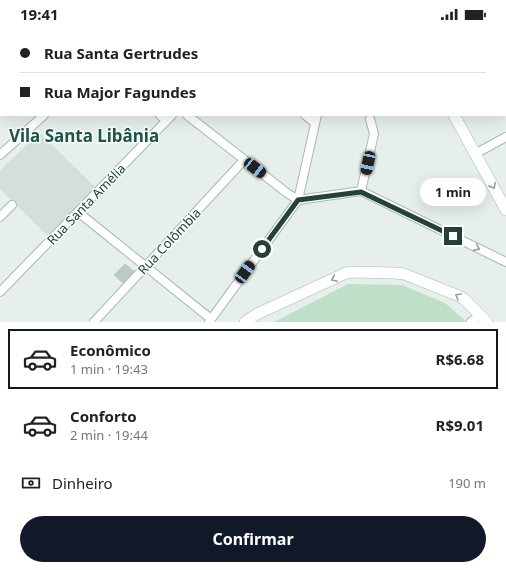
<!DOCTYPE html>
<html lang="pt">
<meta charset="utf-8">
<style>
body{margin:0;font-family:"Noto Sans",sans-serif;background:#f2f2f2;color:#222;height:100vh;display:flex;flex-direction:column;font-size:15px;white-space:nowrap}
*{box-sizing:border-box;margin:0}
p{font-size:13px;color:#767676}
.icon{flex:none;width:22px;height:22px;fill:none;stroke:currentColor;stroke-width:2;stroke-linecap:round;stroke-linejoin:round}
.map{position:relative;height:294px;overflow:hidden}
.panel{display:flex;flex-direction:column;background:#fff;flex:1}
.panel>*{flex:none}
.guide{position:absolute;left:0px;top:0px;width:506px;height:88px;box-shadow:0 4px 16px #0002;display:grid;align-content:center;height:88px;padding:0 20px;background:#fff}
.end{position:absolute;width:18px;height:18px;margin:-9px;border:5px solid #24423a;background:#fff;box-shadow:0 0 0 2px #fff}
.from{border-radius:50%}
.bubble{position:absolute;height:28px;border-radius:14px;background:#fff;box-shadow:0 4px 16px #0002;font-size:13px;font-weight:700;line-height:28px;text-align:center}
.car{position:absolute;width:12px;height:24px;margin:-12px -6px;border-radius:5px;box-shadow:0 0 3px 1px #0007;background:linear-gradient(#222 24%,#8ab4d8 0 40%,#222 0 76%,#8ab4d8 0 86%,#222 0)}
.guide b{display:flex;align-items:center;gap:14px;height:38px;font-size:15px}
.guide b+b{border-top:1px solid #e0e0e0}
.guide i{width:10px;height:10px;background:#222}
ul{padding:7px 0 0;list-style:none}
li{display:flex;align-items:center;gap:12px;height:60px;margin:0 8px 6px;padding:0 12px;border:2px solid transparent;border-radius:0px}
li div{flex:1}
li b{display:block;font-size:15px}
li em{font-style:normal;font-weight:700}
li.active{border-color:#111827}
li>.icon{width:36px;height:36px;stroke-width:1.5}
.pay{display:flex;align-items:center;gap:10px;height:44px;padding:0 20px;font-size:15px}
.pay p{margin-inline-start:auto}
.cta{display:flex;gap:8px;margin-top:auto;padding:8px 20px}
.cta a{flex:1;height:46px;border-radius:24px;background:#111827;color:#fff;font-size:16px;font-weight:700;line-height:46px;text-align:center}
.status{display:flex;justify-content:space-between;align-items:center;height:28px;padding:0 20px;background:#fff;direction:ltr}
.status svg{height:11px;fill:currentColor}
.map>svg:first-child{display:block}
.built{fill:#d4dfda}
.green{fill:#bfe0c8}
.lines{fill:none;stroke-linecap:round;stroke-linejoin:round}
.stream{stroke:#8ec9d4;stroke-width:2.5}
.building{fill:#bbcac4;stroke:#b8c9c2}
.street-casing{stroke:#a8b8b2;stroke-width:10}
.secondary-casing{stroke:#a4bbb3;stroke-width:12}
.street{stroke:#fff;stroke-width:8}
.secondary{stroke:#fff;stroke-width:11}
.oneway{stroke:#92a09c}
.route{stroke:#24423a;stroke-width:5}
.labels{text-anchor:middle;stroke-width:3;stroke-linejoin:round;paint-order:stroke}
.street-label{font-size:13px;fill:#24423a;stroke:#f7fbf9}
.district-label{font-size:17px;font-weight:bold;fill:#1f5548;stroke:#f7fbf9}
</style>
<div class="status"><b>19:41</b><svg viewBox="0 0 49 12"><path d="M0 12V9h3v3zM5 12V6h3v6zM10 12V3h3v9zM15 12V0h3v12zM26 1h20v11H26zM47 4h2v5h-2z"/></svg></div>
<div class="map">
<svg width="506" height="294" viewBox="0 0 506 294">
<rect width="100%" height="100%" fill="#e6efeb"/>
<polygon class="built" points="40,105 95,159 48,208 0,161 0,142"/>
<polygon class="green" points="348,256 402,257 445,275 467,294 274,294"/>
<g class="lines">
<g class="stream">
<polyline points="501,0 502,1"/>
<polyline points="505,6 506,8"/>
</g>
</g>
<g class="building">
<polygon points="80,0 111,0 113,1 79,1"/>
<polygon points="125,236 135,244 124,256 114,247"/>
</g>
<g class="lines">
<defs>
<g id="street">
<polyline points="255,1 256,0"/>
<polyline points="336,1 336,0"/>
<polyline points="160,87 166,93"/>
<polyline points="187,87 287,165 298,172 361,163 506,234"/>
<polyline points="305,87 315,95"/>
<polyline points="475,126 506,109"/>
<polyline points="0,127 44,87"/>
<polyline points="361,163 374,106 370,91"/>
<polyline points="78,184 211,291"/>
<polyline points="0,189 12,177"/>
<polyline points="0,264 172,87"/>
<polyline points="94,294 244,132"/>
<polyline points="209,294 298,172 317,87"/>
<polyline points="471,294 480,287"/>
</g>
<g id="secondary">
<polyline points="17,0 21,1"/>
<polyline points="406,0 406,1"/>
<polyline points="137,1 138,0"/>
<polyline points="454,87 506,182"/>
<polyline points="245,294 257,286 346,245 351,244 395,245 404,246 459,268 464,271 487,294"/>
</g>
</defs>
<use href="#street" class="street-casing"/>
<use href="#secondary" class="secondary-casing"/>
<use href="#street" class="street"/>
<use href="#secondary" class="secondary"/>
</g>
<defs><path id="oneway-chevron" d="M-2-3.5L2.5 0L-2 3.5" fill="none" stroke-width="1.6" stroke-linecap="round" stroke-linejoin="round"/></defs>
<g class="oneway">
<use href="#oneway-chevron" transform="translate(493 158) rotate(61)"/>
<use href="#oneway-chevron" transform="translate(477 220) rotate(26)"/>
<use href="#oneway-chevron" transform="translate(334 251) rotate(155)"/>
<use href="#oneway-chevron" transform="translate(458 268) rotate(-150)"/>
</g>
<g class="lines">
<polyline class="route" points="262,221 298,172 361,164 453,208"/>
</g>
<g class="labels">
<g class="street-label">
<text transform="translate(86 176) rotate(-46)" y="5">Rua Santa Amélia</text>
<text transform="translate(169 213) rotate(-47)" y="5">Rua Colômbia</text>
</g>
<g class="district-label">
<text x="84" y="114">Vila Santa Libânia</text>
</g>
</g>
</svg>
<i class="end from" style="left:262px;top:221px"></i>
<i class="end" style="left:453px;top:208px"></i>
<div class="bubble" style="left:420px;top:150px;width:66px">1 min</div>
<i class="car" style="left:368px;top:135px;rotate:192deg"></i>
<i class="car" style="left:255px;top:140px;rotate:128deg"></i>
<i class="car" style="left:245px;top:244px;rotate:36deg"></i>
<div class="guide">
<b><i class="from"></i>Rua Santa Gertrudes</b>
<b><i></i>Rua Major Fagundes</b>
</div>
</div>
<section class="panel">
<ul>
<li class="active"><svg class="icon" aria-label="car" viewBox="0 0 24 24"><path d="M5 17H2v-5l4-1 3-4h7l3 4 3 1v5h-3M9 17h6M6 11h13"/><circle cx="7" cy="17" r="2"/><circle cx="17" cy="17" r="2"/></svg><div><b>Econômico</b><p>1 min · 19:43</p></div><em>R$6.68</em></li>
<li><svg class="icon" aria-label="car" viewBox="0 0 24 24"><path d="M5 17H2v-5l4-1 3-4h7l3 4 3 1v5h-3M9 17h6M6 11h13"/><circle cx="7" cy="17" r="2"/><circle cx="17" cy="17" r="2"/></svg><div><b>Conforto</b><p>2 min · 19:44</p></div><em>R$9.01</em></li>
</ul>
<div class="pay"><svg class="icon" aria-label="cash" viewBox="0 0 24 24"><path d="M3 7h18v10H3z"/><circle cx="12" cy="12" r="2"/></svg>Dinheiro<p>190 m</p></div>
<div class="cta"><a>Confirmar</a></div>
</section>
